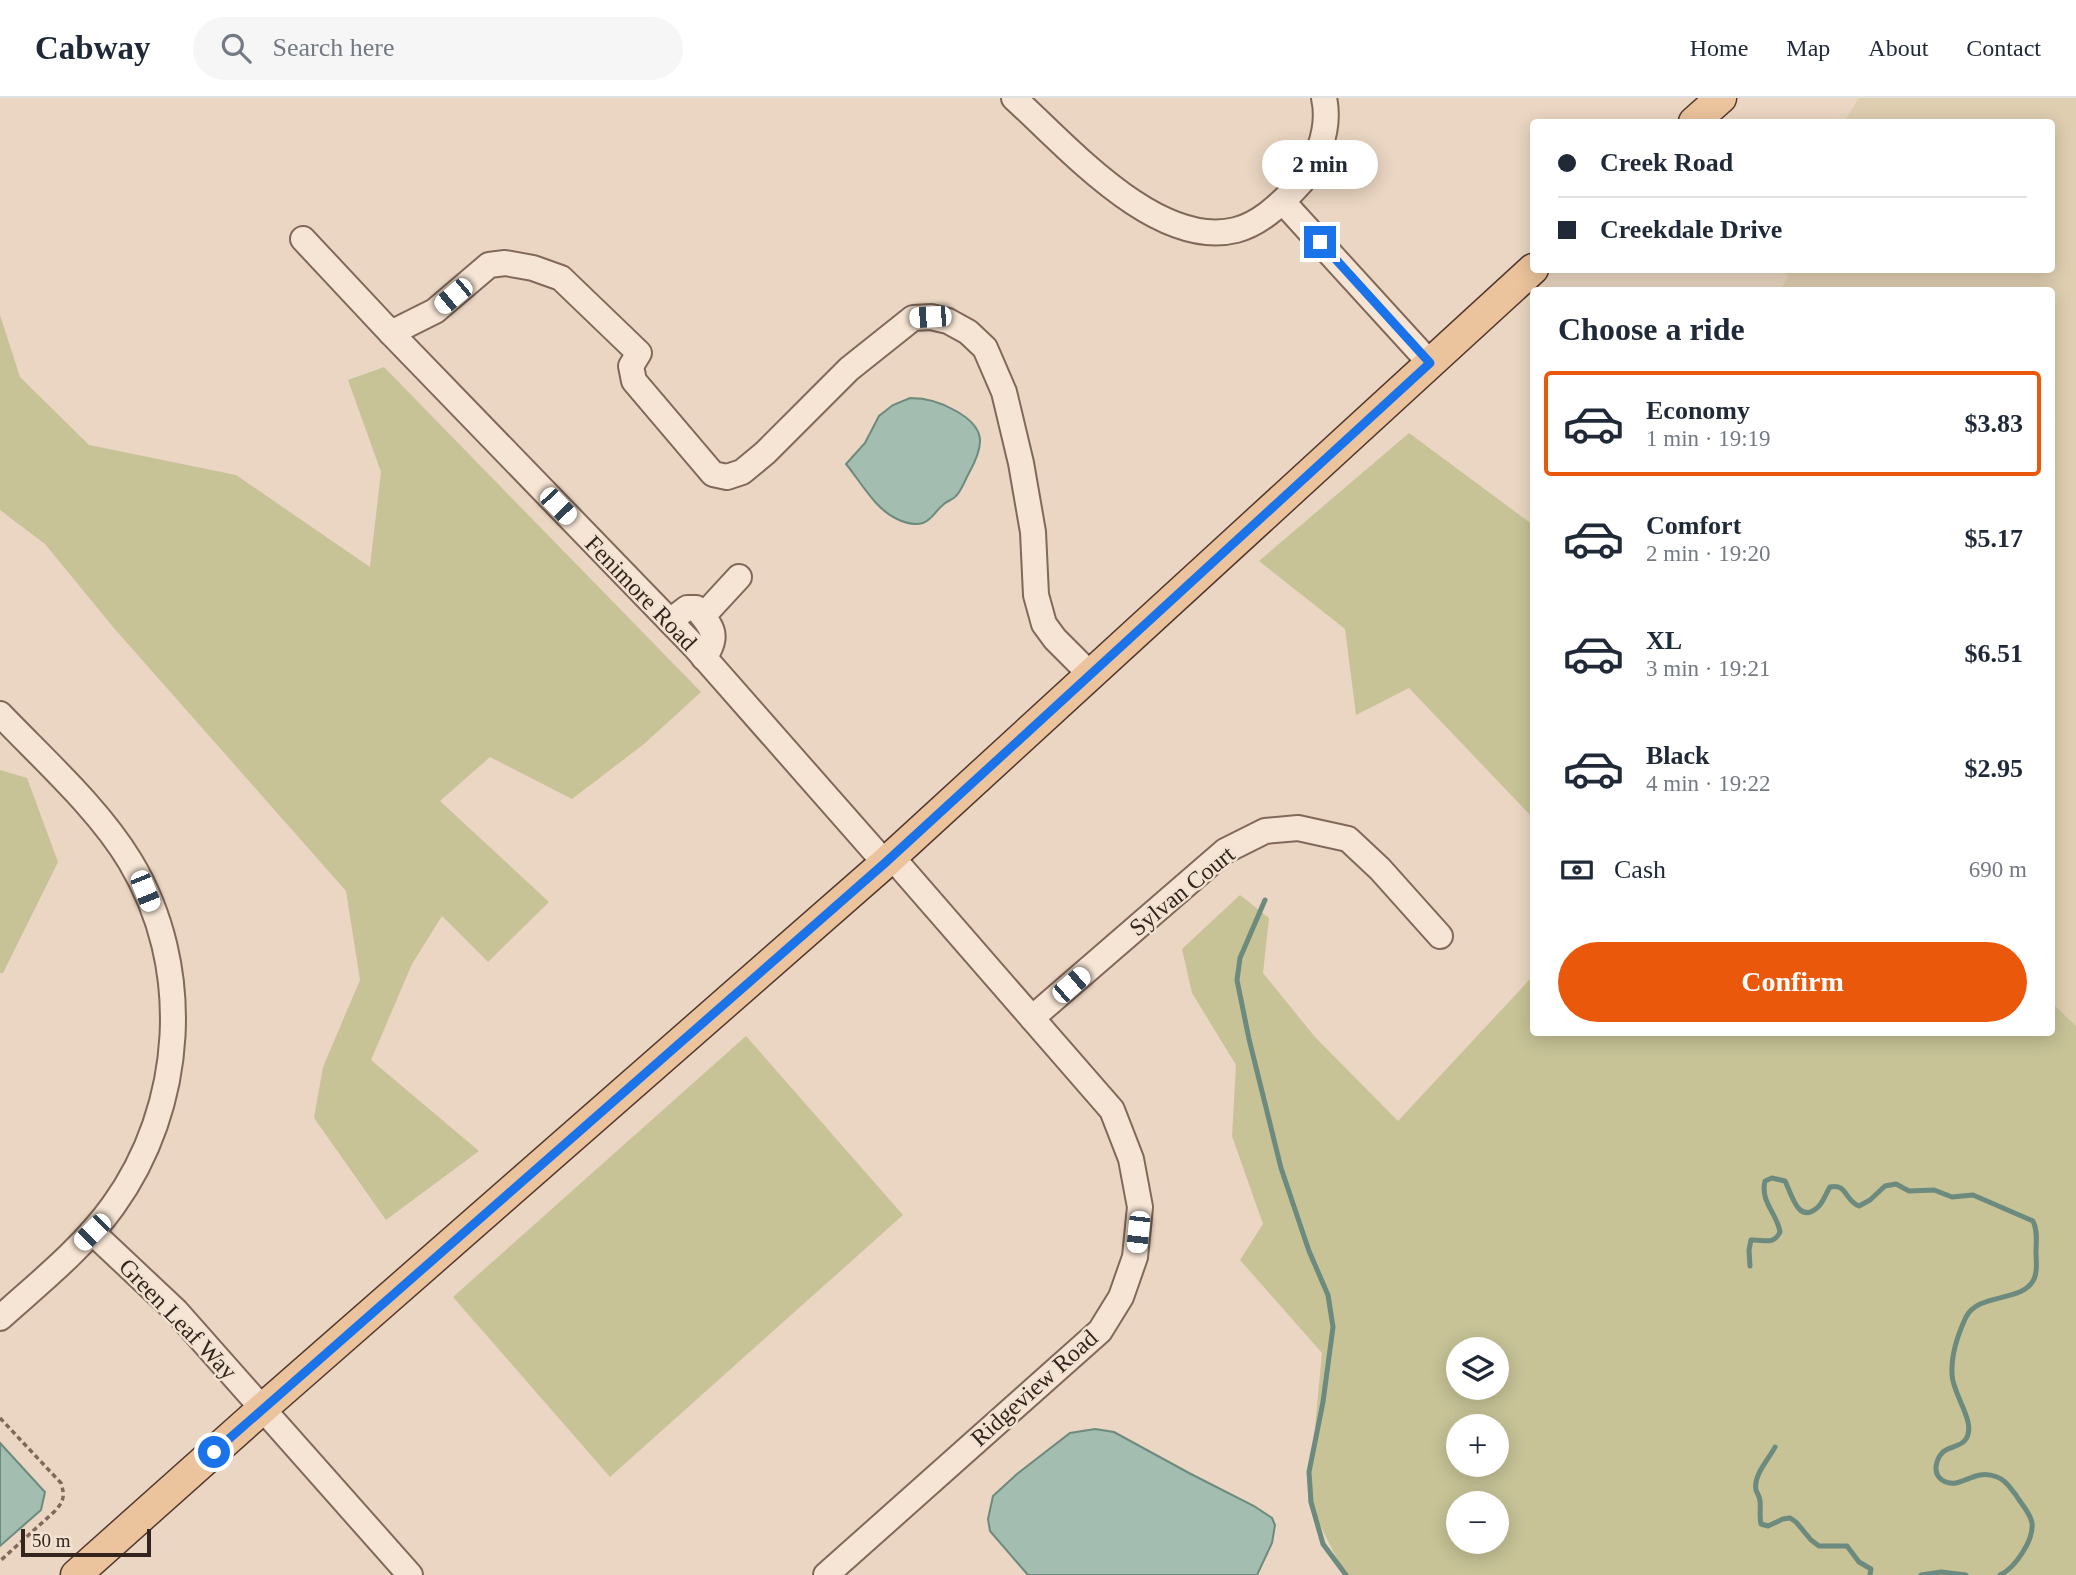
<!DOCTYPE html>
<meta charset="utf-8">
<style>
body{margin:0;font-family:Georgia,serif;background:#f6f6f7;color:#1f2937;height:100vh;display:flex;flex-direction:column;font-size:26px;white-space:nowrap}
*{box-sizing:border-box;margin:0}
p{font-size:23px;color:#747a83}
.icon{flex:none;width:38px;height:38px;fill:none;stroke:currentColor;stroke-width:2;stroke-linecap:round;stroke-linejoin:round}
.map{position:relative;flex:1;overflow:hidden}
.sheet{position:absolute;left:1530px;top:189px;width:525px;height:749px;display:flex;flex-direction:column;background:#fff;border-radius:7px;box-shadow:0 4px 18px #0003}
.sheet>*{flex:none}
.banner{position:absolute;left:1530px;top:21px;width:525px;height:154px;border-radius:7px;box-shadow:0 4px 18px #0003;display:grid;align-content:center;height:154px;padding:0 28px;background:#fff}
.fabs{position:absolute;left:1446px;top:1239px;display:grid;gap:14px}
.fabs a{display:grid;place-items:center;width:63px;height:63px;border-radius:50%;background:#fff;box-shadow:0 4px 18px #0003;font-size:35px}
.scale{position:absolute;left:21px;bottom:18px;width:130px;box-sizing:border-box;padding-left:7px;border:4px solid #33241e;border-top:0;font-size:19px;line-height:24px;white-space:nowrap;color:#33241e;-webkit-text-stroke:5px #f2e2d1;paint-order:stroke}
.end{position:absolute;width:32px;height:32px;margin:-16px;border:9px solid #1a73e8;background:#fff;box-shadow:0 0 0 4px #fff}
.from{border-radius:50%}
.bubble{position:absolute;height:49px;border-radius:24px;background:#fff;box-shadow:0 4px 18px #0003;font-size:23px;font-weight:600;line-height:49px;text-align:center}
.car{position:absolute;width:21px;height:42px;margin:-21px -10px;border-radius:9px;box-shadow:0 0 5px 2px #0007;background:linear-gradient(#fff 24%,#345 0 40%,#fff 0 76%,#345 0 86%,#fff 0)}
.banner b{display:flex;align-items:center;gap:24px;height:66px;font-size:26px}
.banner b+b{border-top:2px solid #e0e1e3}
.banner i{width:18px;height:18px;background:#1f2937}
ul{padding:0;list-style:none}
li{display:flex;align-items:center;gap:21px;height:105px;margin:0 14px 10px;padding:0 14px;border:4px solid transparent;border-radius:7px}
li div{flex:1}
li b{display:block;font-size:26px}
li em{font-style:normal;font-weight:600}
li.selected{border-color:#ea580c}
li>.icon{width:63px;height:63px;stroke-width:1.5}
h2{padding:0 28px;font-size:32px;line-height:84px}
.pay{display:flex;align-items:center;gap:18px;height:77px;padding:0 28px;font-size:26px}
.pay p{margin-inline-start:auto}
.action{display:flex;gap:14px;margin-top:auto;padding:14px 28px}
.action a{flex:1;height:80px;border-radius:42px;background:#ea580c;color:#fff;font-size:28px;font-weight:600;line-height:80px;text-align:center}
header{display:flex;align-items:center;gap:42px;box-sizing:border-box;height:98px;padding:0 35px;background:#fff;border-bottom:2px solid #e0e1e3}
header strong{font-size:33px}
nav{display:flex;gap:38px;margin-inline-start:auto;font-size:24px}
.search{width:490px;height:63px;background:#f6f6f7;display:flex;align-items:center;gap:18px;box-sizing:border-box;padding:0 24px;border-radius:38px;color:#747a83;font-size:26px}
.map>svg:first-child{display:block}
.farmland{fill:#dfceb0}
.green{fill:#c7c397;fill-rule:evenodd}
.water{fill:#a4bdb1;stroke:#6c8a7d;stroke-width:2}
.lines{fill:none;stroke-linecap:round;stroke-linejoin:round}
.stream{stroke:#6c8a7d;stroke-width:5}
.minor-casing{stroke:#82685a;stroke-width:28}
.major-casing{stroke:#50382f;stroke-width:33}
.path{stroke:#82685a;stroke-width:3.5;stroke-dasharray:5 3.5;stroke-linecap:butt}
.minor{stroke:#f6e5d4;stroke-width:24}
.major{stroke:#ebc39c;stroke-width:30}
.route{stroke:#1a73e8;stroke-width:9}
.labels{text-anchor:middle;stroke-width:5;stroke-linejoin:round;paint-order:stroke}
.street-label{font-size:24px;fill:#33241e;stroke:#f2e2d1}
</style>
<header>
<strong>Cabway</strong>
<div class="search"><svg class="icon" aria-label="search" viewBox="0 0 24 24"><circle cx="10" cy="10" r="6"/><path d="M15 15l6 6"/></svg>Search here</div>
<nav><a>Home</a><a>Map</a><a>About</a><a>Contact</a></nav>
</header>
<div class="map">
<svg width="2076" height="1477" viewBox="0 0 2076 1477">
<rect width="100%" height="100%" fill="#ead6c2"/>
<polygon class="farmland" points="1859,0 2076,0 2076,928 2051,904 2051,192 1780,192 1789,178 1779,172 2051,172 2051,24 1844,24"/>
<g class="green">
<polygon points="0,217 20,279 89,347 236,377 370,469 381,374 348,282 384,269 701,594 644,646 572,701 490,659 440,703 549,804 488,864 442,818 412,866 371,962 479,1053 386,1122 314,1020 323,969 360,882 346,793 113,529 45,446 0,412"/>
<polygon points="1409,335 1533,427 1533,720 1409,590 1356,617 1345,531 1259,463"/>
<polygon points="0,672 27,680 58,764 3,875 0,875"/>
<path d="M 1240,797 L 1269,820 L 1263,875 L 1315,939 L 1398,1023 L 1533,878 L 1533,934 L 2051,934 L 2051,904 L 2076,928 L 2076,1477 L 1345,1477 L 1308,1403 L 1322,1255 L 1240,1162 L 1263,1126 L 1232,1038 L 1236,967 L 1192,895 L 1182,851 ZM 1496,1251 L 1496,1290 L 1458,1290 L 1458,1251 ZM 1458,1328 L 1496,1328 L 1496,1367 L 1458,1367 ZM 1458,1405 L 1496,1405 L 1496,1444 L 1458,1444 Z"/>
<polygon points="746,938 903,1117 610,1379 453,1199"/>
</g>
<g class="water">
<path d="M 910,300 C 927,300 941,304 956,313 C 986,330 985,346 969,375 C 965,382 962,392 956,398 C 953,402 946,403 943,407 C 935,413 933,421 923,425 C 915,427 905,425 897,421 C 875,411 861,384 846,366 L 865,345 L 879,318 L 893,307 Z"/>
<polygon points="1095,1331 1114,1334 1189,1375 1254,1408 1272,1420 1275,1427 1272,1445 1257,1477 1028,1477 990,1433 988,1421 993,1398 1017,1376 1070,1335"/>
<polygon points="0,1345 45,1394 41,1412 0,1448"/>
</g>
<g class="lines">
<g class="stream">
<polyline points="1265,802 1240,860 1237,882 1249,941 1281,1070 1309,1153 1328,1197 1333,1229 1323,1304 1309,1374 1311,1404 1323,1446 1346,1477"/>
<path d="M 1750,1168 L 1749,1152 L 1751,1142 C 1763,1141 1773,1148 1780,1134 C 1777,1115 1760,1104 1765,1083 L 1772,1080 L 1785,1083 C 1791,1094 1798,1128 1818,1109 C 1823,1105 1826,1095 1830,1089 C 1847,1085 1845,1103 1859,1108 L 1870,1102 L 1885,1088 L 1896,1086 L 1909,1093 L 1934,1092 L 1952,1099 L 1973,1097 L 2033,1123 C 2038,1133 2036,1144 2036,1155 C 2036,1163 2038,1173 2034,1181 C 2023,1205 1979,1194 1966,1219 C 1958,1236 1951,1256 1952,1276 C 1952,1296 1977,1324 1966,1341 C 1961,1349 1950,1348 1943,1354 C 1936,1361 1932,1375 1942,1382 C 1960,1394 1972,1369 1997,1379 C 2006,1382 2010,1390 2016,1397 C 2021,1406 2030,1414 2032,1425 C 2034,1442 2015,1470 2000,1477"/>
<path d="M 1775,1349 C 1769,1361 1753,1377 1756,1392 C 1757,1395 1760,1399 1760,1403 C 1761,1411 1759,1418 1761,1426 L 1768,1428 L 1783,1421 L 1790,1420 L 1796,1424 L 1811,1442 L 1819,1448 L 1847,1448 L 1859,1464 L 1871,1471 L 1870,1477"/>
<polyline points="1921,1477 1941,1474 1966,1477"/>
</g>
<defs>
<g id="minor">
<path d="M 1014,0 C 1067,48 1157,152 1236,132 C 1259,126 1277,109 1293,93 C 1316,71 1331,31 1324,0"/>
<polyline points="1283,104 1430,265"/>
<polyline points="303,141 391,235 695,549 885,765"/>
<polyline points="391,235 435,213 489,167 505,165 533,170 561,180 639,255 631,268 634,283 713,376 727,379 742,374 765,355 849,271 913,220 931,219 948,223 968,234 985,250 1004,294 1021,365 1033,434 1036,497 1044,526 1055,541 1090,576"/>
<polyline points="703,518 739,479"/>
<path d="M 670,523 L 687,510 L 696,510 C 712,529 720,537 704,560"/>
<path d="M 0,616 C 43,661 98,710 130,763 C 194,869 185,1008 113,1108 C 82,1151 39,1185 0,1220"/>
<polyline points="1032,920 1225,753 1265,733 1298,730 1348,741 1380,771 1440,838"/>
<polyline points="92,1134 176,1213 410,1477"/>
<polyline points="826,1477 1100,1233 1121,1199 1135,1159 1140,1109 1131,1061 1112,1012 891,758"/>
</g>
<g id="major">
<polyline points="1694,24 1721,0"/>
<polyline points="76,1477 262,1311 885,765 1533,171"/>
</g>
</defs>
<use href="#minor" class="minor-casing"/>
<use href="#major" class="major-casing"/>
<path class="path" d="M 0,1320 L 61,1385 C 65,1398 64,1403 55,1413 L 0,1463"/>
<use href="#minor" class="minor"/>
<use href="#major" class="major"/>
</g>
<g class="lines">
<polyline class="route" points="214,1354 885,765 1430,265 1320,144"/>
</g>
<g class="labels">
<g class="street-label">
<text transform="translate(641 495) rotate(46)" y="8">Fenimore Road</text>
<text transform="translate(1182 793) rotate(-39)" y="8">Sylvan Court</text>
<text transform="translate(178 1221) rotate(46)" y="8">Green Leaf Way</text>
<text transform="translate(1034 1290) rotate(-42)" y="8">Ridgeview Road</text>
</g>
</g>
</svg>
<div class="fabs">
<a><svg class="icon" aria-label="layers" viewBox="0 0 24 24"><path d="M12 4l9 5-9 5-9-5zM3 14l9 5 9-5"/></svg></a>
<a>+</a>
<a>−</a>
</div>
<div class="scale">50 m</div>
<i class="end from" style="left:214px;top:1354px"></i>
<i class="end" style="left:1320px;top:144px"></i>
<div class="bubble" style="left:1262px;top:42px;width:116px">2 min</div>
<i class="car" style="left:453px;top:198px;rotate:230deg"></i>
<i class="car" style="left:930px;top:219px;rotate:267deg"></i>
<i class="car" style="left:558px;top:408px;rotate:136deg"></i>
<i class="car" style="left:145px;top:793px;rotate:158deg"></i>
<i class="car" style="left:1071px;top:887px;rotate:49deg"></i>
<i class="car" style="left:92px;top:1134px;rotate:225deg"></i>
<i class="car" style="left:1138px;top:1134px;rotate:186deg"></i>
<div class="banner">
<b><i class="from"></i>Creek Road</b>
<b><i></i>Creekdale Drive</b>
</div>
<section class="sheet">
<h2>Choose a ride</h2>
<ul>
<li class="selected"><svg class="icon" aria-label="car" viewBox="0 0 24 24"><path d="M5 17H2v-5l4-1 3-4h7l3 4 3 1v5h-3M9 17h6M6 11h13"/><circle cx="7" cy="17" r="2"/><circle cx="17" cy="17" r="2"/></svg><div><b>Economy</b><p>1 min · 19:19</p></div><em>$3.83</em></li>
<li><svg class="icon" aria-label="car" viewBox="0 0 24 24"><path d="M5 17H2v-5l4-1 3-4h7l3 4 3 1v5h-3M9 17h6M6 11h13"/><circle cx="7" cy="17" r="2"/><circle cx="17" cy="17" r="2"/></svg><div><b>Comfort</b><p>2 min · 19:20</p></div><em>$5.17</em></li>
<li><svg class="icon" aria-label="car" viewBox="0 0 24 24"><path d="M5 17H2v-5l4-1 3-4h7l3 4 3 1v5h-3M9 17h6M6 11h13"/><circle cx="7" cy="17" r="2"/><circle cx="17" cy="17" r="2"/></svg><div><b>XL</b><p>3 min · 19:21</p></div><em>$6.51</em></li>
<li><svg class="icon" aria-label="car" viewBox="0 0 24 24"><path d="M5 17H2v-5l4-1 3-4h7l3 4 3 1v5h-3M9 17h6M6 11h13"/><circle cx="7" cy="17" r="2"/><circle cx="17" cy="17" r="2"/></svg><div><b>Black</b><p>4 min · 19:22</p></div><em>$2.95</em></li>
</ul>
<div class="pay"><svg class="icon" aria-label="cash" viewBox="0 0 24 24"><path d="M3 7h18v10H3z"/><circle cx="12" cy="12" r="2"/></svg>Cash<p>690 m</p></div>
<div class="action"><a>Confirm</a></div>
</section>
</div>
